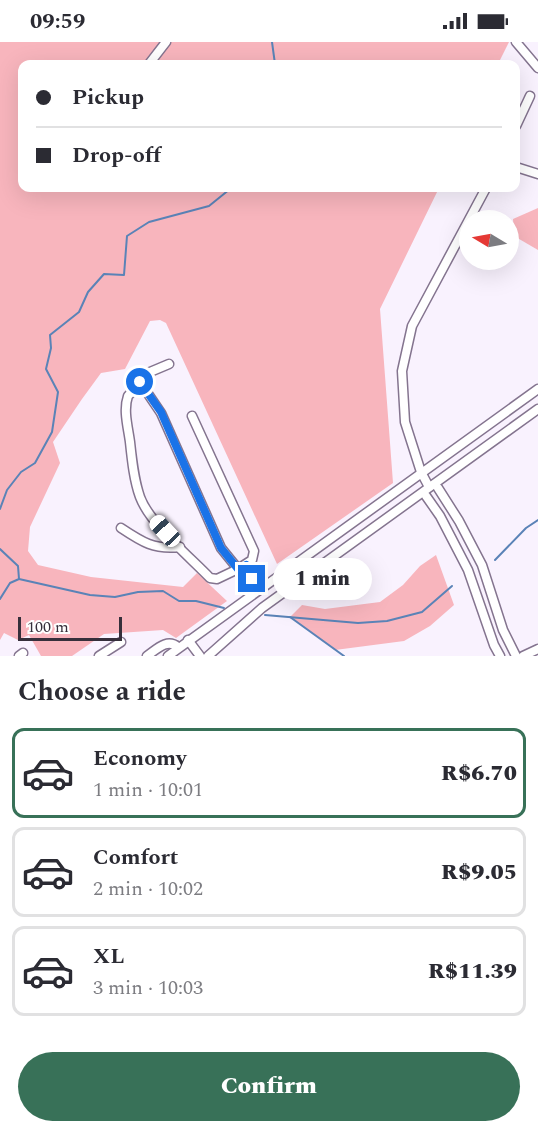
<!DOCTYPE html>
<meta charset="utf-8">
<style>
body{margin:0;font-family:Spectral,serif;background:#f2f2f3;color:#2b2b33;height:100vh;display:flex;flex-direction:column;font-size:22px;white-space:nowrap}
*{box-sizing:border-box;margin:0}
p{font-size:20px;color:#7c7c81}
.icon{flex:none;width:33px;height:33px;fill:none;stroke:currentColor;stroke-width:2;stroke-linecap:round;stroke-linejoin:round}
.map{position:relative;height:614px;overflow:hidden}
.sheet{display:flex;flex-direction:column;background:#fff;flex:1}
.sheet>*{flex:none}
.hud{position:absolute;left:18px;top:18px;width:502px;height:132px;border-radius:12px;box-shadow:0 6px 24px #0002;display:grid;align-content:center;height:132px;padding:0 18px;background:#fff}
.needle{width:39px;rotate:280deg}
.fabs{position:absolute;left:459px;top:168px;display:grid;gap:12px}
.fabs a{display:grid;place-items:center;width:60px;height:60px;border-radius:50%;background:#fff;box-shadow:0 6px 24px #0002;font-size:30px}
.scale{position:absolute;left:18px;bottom:15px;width:104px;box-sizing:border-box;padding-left:6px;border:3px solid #362f3b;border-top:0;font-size:16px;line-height:21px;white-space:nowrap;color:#362f3b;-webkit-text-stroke:4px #fff;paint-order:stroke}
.end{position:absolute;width:27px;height:27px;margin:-14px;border:8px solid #1a73e8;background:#fff;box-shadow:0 0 0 3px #fff}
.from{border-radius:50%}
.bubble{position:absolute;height:42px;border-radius:21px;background:#fff;box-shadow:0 6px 24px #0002;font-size:20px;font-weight:800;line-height:42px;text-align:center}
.car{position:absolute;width:18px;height:36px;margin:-18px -9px;border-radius:8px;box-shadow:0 0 4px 2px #0007;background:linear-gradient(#fff 24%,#345 0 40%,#fff 0 76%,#345 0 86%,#fff 0)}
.hud b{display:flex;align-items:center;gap:21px;height:57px;font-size:22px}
.hud b+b{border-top:2px solid #e1e1e2}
.hud i{width:15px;height:15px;background:#2b2b33}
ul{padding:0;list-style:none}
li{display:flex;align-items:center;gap:18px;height:90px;margin:0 12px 9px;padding:0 6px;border:3px solid #e1e1e2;border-radius:12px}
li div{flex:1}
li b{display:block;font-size:22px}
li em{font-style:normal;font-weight:800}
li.on{border-color:#387158}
li>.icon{width:54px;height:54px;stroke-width:1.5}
h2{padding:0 18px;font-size:27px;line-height:72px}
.button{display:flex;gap:12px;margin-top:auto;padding:12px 18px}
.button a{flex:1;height:69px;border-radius:36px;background:#387158;color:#fff;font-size:24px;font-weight:800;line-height:69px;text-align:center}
.status{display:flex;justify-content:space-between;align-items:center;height:42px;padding:0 30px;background:#fff;direction:ltr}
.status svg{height:16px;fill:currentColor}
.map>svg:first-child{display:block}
.green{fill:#f8b5bd}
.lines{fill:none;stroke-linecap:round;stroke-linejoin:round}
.stream{stroke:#5a83b7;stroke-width:2}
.minor-casing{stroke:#84748f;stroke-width:11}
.minor{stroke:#fff;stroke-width:8}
.route{stroke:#1a73e8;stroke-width:8}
</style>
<div class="status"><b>09:59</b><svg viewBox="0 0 49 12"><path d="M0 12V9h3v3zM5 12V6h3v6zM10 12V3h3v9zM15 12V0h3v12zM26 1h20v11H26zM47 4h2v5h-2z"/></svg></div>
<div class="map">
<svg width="538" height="614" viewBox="0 0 538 614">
<rect width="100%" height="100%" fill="#f9f2fe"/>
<g class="green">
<polygon points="0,0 509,0 498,22 22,22 22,146 439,146 380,267 393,441 277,522 166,281 160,278 150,279 125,327 101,331 82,357 53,400 60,421 30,485 28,509 38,523 91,535 183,545 197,531 227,559 176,596 163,588 104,592 72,614 41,614 29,593 18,598 4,591 0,598"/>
<polygon points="538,166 538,208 514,194 513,177"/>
<polygon points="436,513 454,563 430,584 404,599 335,608 290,575 302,563 325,567 380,560 403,543 420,524"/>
</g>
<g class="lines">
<g class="stream">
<polyline points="272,0 275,22"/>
<polyline points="0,467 7,448 21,430 35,421 52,390 58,350 46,327 51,306 50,293 79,270 88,250 104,232 124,233 127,194 149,180 209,164 230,147 239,146"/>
<polyline points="0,507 18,524 19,537 10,541 0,557"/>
<polyline points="495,518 526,486 538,478"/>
<polyline points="19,537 90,553 115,555 138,550 163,549 179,559 196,559 224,566"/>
<polyline points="265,573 358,581 387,579 422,570 452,544"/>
<polyline points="290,575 344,614"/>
</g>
<defs>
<g id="minor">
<polyline points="516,0 538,26"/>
<polyline points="149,22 166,0"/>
<polyline points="516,84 530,54"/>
<polyline points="516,125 538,132"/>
<path d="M 169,322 L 150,330 L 128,354 C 123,368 128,385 130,400 C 132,419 134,438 140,455 C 150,482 190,515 210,536 L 217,537 L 238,527"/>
<polyline points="140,340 161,371 221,506 238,527 252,518 254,509 192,374"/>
<polyline points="429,445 421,430 405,380 402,329 412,284 486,146"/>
<polyline points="438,446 459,479 482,523 503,588 516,614"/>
<polyline points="426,454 440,474 468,528 494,603 500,614"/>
<path d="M 121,486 C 142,500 154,508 180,505"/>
<polyline points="246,523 259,548"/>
<polyline points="188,598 200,614"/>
<polyline points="19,614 23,611"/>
<polyline points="99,614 121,600"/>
<path d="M 147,614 C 157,607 167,596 178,605"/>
<polyline points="168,614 538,347"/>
<polyline points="208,614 262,566 538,367"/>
<polyline points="523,614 538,607"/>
</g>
</defs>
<use href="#minor" class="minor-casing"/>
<use href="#minor" class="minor"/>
</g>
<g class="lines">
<polyline class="route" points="140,340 161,370 221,506 238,527 246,523 252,537"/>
</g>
</svg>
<div class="fabs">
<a><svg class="needle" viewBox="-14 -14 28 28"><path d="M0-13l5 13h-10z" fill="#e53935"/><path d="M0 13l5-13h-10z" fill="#7c7c81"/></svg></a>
</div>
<div class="scale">100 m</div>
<i class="end from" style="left:140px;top:340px"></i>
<i class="end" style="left:252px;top:537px"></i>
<div class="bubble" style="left:273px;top:516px;width:99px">1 min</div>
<i class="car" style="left:165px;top:489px;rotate:317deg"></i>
<div class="hud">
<b><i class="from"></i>Pickup</b>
<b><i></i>Drop-off</b>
</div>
</div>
<section class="sheet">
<h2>Choose a ride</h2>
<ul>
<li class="on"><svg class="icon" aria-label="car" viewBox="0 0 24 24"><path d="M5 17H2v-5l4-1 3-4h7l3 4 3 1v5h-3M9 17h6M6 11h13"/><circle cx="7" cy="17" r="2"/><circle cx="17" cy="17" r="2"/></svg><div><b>Economy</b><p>1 min · 10:01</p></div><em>R$6.70</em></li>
<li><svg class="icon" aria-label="car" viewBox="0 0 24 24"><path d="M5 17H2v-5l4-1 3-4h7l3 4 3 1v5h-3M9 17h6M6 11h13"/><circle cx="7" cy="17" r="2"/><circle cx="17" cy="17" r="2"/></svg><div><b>Comfort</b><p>2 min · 10:02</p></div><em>R$9.05</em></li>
<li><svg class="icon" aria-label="car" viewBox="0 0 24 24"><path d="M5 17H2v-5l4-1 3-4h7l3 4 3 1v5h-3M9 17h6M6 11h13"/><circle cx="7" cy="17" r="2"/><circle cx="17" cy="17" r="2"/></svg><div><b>XL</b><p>3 min · 10:03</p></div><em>R$11.39</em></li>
</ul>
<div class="button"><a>Confirm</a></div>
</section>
